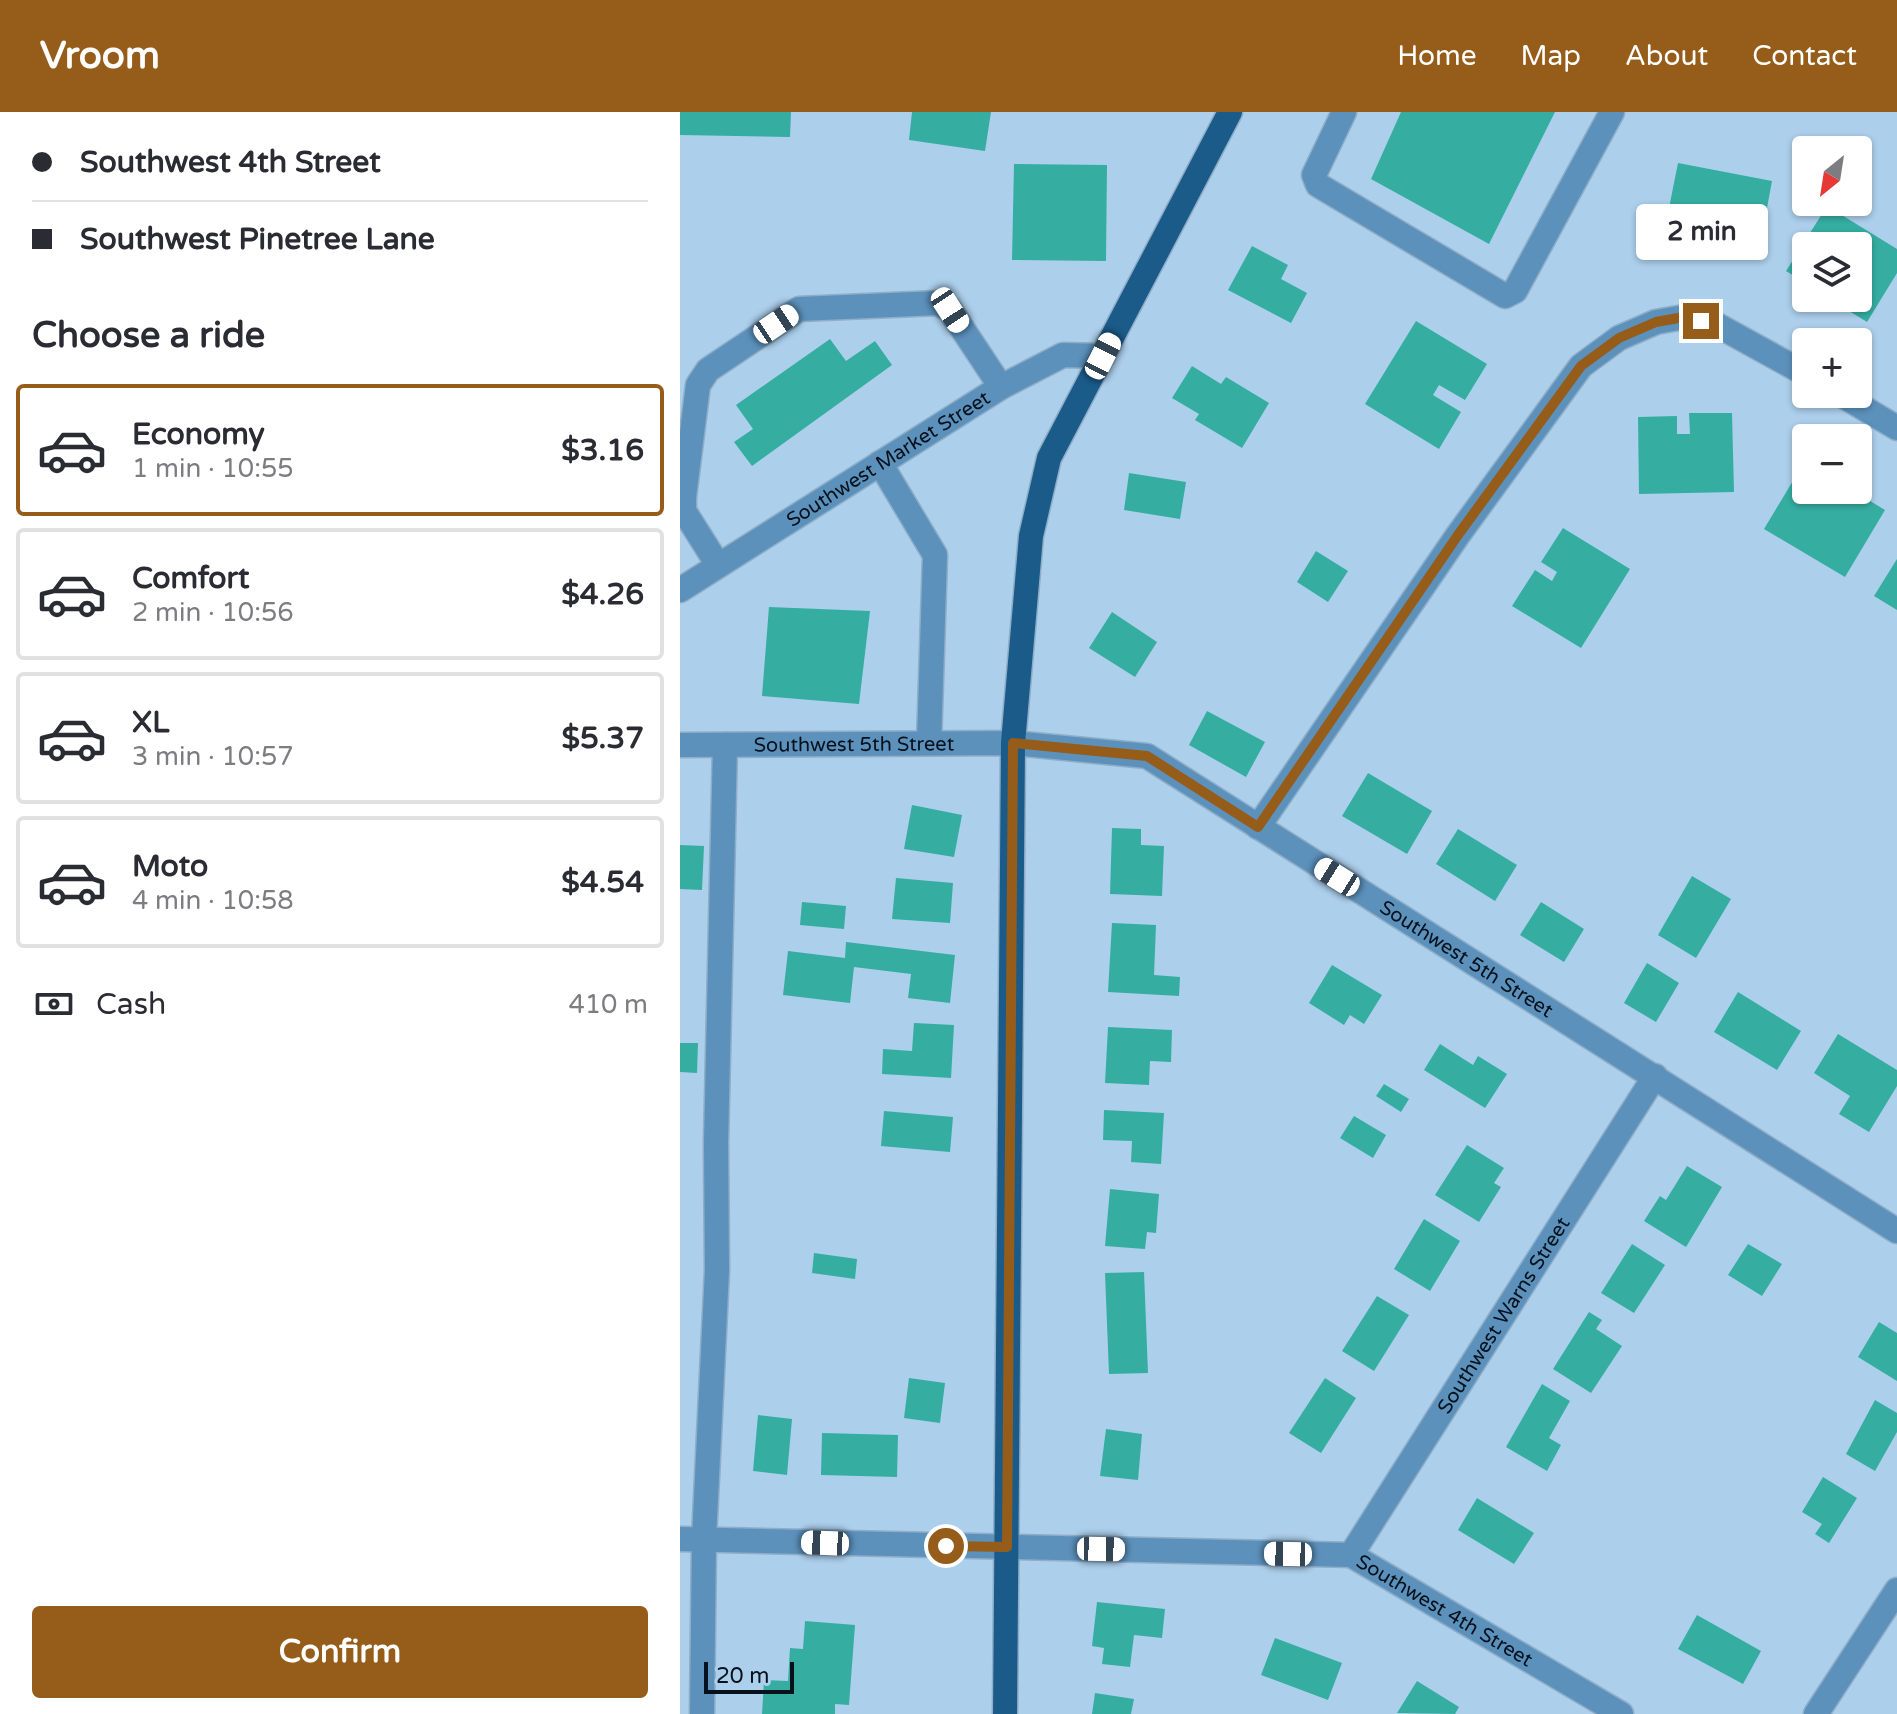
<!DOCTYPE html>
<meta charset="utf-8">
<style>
body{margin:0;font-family:"Varela Round",sans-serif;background:#f2f2f3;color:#2b2b33;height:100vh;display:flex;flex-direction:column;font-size:30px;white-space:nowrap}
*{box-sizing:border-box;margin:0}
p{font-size:26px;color:#7c7c81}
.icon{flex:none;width:44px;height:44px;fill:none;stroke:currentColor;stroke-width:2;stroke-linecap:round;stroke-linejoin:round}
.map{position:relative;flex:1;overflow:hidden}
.drawer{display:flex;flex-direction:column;background:#fff;width:680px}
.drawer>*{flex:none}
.guide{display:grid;align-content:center;height:176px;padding:0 32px;background:#fff}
.needle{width:52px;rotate:210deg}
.controls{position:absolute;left:1112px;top:24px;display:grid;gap:16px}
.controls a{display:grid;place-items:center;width:80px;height:80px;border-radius:8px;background:#fff;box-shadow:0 2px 6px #0004;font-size:40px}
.scale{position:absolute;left:24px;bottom:20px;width:90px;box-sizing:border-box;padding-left:8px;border:4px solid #06111c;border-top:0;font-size:22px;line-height:28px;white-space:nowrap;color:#06111c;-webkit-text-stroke:6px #accfec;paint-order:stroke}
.end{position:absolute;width:36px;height:36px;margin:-18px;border:10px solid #965d1a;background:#fff;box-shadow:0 0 0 4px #fff}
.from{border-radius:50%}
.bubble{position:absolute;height:56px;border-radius:8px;background:#fff;box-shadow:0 2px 6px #0004;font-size:26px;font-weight:700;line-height:56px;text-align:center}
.car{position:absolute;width:24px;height:48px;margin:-24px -12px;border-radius:10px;box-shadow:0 0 6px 2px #0007;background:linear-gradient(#fff 24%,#345 0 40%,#fff 0 76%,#345 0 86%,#fff 0)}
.guide b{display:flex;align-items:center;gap:28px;height:76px;font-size:30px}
.guide b+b{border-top:2px solid #e1e1e2}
.guide i{width:20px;height:20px;background:#2b2b33}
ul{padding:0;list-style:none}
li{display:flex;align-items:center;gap:24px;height:132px;margin:0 16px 12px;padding:0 16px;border:4px solid #e1e1e2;border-radius:8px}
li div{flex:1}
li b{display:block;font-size:30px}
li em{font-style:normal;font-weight:700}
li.on{border-color:#965d1a}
li>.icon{width:72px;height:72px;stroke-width:1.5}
h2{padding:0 32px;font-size:36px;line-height:96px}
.pay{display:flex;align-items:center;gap:20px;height:88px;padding:0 32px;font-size:30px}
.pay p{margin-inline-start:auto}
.cta{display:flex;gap:16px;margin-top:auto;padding:16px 32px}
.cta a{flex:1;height:92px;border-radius:8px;background:#965d1a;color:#fff;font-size:32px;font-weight:700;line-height:92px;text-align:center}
header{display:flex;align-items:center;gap:48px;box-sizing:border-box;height:112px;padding:0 40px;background:#965d1a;color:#fff}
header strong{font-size:38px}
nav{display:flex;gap:44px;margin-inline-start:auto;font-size:28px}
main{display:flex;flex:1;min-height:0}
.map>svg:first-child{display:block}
.building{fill:#35aea1}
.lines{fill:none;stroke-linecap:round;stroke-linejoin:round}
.minor-casing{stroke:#8eadc7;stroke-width:27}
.major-casing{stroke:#8eadc7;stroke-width:27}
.minor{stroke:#5c91bc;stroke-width:24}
.major{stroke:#1b5b89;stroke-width:24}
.route{stroke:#965d1a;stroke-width:10}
.labels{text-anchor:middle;stroke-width:8;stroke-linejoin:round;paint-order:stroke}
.street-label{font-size:20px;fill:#06111c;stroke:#accfec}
</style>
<header>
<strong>Vroom</strong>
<nav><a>Home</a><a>Map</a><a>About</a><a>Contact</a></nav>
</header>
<main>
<section class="drawer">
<div class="guide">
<b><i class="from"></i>Southwest 4th Street</b>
<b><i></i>Southwest Pinetree Lane</b>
</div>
<h2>Choose a ride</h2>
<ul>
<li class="on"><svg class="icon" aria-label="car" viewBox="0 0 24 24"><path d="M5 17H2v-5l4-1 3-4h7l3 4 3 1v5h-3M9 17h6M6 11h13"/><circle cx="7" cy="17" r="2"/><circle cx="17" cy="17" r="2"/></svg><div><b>Economy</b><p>1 min · 10:55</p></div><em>$3.16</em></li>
<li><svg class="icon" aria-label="car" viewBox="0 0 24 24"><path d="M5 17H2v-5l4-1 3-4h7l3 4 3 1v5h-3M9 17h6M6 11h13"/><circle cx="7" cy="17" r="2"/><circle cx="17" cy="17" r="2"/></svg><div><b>Comfort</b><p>2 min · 10:56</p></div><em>$4.26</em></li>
<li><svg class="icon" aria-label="car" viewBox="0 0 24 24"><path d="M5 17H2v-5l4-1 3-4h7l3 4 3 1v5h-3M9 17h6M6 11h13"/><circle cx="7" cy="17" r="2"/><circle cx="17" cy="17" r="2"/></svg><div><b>XL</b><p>3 min · 10:57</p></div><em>$5.37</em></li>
<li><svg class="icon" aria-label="car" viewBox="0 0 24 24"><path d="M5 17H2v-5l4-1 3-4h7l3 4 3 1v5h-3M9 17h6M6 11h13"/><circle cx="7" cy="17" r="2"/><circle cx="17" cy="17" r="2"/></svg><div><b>Moto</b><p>4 min · 10:58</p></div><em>$4.54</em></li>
</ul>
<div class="pay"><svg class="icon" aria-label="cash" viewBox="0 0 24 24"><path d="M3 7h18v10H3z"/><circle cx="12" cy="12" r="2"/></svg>Cash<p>410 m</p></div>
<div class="cta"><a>Confirm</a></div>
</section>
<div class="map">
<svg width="1217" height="1602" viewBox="0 0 1217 1602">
<rect width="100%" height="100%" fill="#accfec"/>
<g class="building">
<polygon points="0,0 111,0 110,25 0,23"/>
<polygon points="232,0 311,0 305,39 229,28"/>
<polygon points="721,0 875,0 809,132 691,67"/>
<polygon points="998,51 1092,69 1078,145 1008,131 1010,121 985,116"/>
<polygon points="334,52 427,53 426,149 332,148"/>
<polygon points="1147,94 1217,137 1217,161 1187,210 1148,186 1178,186 1178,134 1126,134 1126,171 1106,159"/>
<polygon points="572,134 608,153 601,167 627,181 611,211 548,178"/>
<polygon points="736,209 807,252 785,288 759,273 753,283 781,300 759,337 685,292"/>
<polygon points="150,227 166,249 195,229 212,253 72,354 54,330 73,317 56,293"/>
<polygon points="512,254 541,272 546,265 589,291 562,336 515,308 519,302 492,286"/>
<polygon points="1009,301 1052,301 1054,380 959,382 958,305 997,304 997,322 1010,322"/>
<polygon points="1126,347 1126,378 1158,378 1152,387 1160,391 1168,378 1172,378 1205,398 1165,465 1084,417"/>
<polygon points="449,361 506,370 500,407 444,398"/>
<polygon points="883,416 950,457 901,536 832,494 855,458 872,469 877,460 861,450"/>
<polygon points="636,439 668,459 648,490 617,470"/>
<polygon points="1217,447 1217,498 1194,484"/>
<polygon points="89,495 190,499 179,592 82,584"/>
<polygon points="432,500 477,530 455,565 409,536"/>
<polygon points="527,599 585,630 566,665 509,633"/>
<polygon points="688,661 752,699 727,742 662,704"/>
<polygon points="232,693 282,703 274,745 224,737"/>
<polygon points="432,716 461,717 461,733 484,734 482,784 430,782"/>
<polygon points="778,717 837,753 815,789 756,752"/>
<polygon points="0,733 24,734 22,778 0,777"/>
<polygon points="1012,764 1051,787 1016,846 978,823"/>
<polygon points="216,766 273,771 270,811 212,807"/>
<polygon points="122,790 166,794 164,817 120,813"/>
<polygon points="861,790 904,817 884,850 840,823"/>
<polygon points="432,811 476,813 474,863 500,865 499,884 428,880"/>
<polygon points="166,830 275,843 270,891 228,886 231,862 174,855 170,891 103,883 108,839 165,846"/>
<polygon points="967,851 999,871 976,910 944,891"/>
<polygon points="652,853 702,883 684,912 670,903 664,913 629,891"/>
<polygon points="1058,880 1121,919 1097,958 1034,920"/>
<polygon points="234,911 274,913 271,966 202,962 203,937 232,939"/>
<polygon points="428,915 492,918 491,950 470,949 469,973 425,971"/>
<polygon points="1158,922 1217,958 1217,974 1189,1020 1159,1002 1170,984 1134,961"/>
<polygon points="0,931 18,931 17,961 0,960"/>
<polygon points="760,932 793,953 798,944 827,962 805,996 744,958"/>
<polygon points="704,972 729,987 721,1000 696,984"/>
<polygon points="424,998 484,1001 481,1052 451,1050 452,1029 423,1028"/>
<polygon points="204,999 273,1005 270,1040 201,1034"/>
<polygon points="674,1004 706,1023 693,1046 660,1026"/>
<polygon points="787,1033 824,1056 814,1071 821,1075 799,1110 755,1083"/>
<polygon points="1007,1054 1042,1075 1006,1135 964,1109 980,1084 986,1088"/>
<polygon points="430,1077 479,1082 476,1121 467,1120 465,1137 425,1134"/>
<polygon points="744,1107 780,1129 750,1179 714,1157"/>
<polygon points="952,1132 985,1153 954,1201 921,1181"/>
<polygon points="1068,1132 1102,1152 1082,1184 1048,1163"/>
<polygon points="134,1141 177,1147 175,1167 132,1161"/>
<polygon points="464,1160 468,1261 429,1262 425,1161"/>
<polygon points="697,1184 729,1203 694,1259 662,1239"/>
<polygon points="909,1200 922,1208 916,1217 942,1234 911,1281 873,1257"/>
<polygon points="1199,1210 1217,1221 1217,1269 1178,1245"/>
<polygon points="229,1266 265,1271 260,1311 224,1306"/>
<polygon points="645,1266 676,1286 641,1341 609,1321"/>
<polygon points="862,1272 890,1289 869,1326 881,1333 867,1359 826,1335"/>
<polygon points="1195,1288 1217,1301 1217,1320 1195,1359 1166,1342"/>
<polygon points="78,1303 112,1307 107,1363 73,1359"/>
<polygon points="426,1317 462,1322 458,1368 420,1364"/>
<polygon points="142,1321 218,1323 217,1365 141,1363"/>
<polygon points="1143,1365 1177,1386 1149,1431 1135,1422 1142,1412 1122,1400"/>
<polygon points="797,1386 854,1421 834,1452 778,1418"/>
<polygon points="417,1490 485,1497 482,1526 454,1523 450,1555 422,1552 424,1536 412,1534"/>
<polygon points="1017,1503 1081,1539 1063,1572 998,1537"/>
<polygon points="125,1509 175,1513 169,1593 155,1592 155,1602 82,1602 84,1568 108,1569 110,1536 123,1537"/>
<polygon points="595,1526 662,1551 648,1588 581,1563"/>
<polygon points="737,1569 779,1595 775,1602 717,1601"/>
<polygon points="415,1581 454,1587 451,1602 412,1602"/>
</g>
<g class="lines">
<defs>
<g id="minor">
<polyline points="664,0 634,63 638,73 825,184 835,179 932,0"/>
<polyline points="1160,282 1217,316"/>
<polyline points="200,351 255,443 249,631"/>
<polyline points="38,453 4,399 4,385 18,273 28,258 119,197 258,191 270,198 321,275"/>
<path id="s1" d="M 0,478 L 321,275 L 383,243 L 423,244"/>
<path id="s2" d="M 0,633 L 333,631 L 467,644 L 1217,1119"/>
<polyline points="578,715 778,423 901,254 939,226 976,210 1004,205 1037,213 1126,262"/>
<path id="s3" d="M 0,1427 L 671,1443 L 941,1602"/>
<path id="s4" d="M 671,1443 L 975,964"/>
<polyline points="22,1602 24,1427 37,1158 36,1031 45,633"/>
<polyline points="1136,1602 1217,1478"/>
</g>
<polyline id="major" points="325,1602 333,631 351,424 369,346 550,0"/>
</defs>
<use href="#minor" class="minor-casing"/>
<use href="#major" class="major-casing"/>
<use href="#minor" class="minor"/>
<use href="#major" class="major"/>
</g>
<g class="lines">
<polyline class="route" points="266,1434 327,1435 333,631 467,644 578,715 778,423 901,254 939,226 976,210 1004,205 1021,209"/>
</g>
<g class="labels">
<g class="street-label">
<text dy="7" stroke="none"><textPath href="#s1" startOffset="246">Southwest Market Street</textPath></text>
<text dy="7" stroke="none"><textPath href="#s2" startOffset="174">Southwest 5th Street</textPath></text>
<text dy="7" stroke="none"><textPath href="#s2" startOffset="846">Southwest 5th Street</textPath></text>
<text dy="7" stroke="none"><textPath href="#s4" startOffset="284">Southwest Warns Street</textPath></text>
<text dy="7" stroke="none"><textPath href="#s3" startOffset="780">Southwest 4th Street</textPath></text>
</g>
</g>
</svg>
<div class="controls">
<a><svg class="needle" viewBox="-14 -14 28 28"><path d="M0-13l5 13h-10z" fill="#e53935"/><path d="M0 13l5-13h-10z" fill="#7c7c81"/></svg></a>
<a><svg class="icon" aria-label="layers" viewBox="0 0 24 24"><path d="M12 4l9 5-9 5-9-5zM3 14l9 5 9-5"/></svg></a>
<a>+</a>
<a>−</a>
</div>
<div class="scale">20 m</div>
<i class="end from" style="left:266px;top:1434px"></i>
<i class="end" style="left:1021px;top:209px"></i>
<div class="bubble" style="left:956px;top:92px;width:132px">2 min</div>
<i class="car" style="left:270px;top:198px;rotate:147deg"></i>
<i class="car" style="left:96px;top:212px;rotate:56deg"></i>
<i class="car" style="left:423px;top:244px;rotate:27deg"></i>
<i class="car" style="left:657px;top:765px;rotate:302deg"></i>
<i class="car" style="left:145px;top:1431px;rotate:272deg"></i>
<i class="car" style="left:421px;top:1437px;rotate:91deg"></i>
<i class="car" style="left:608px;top:1442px;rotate:271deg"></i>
</div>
</main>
